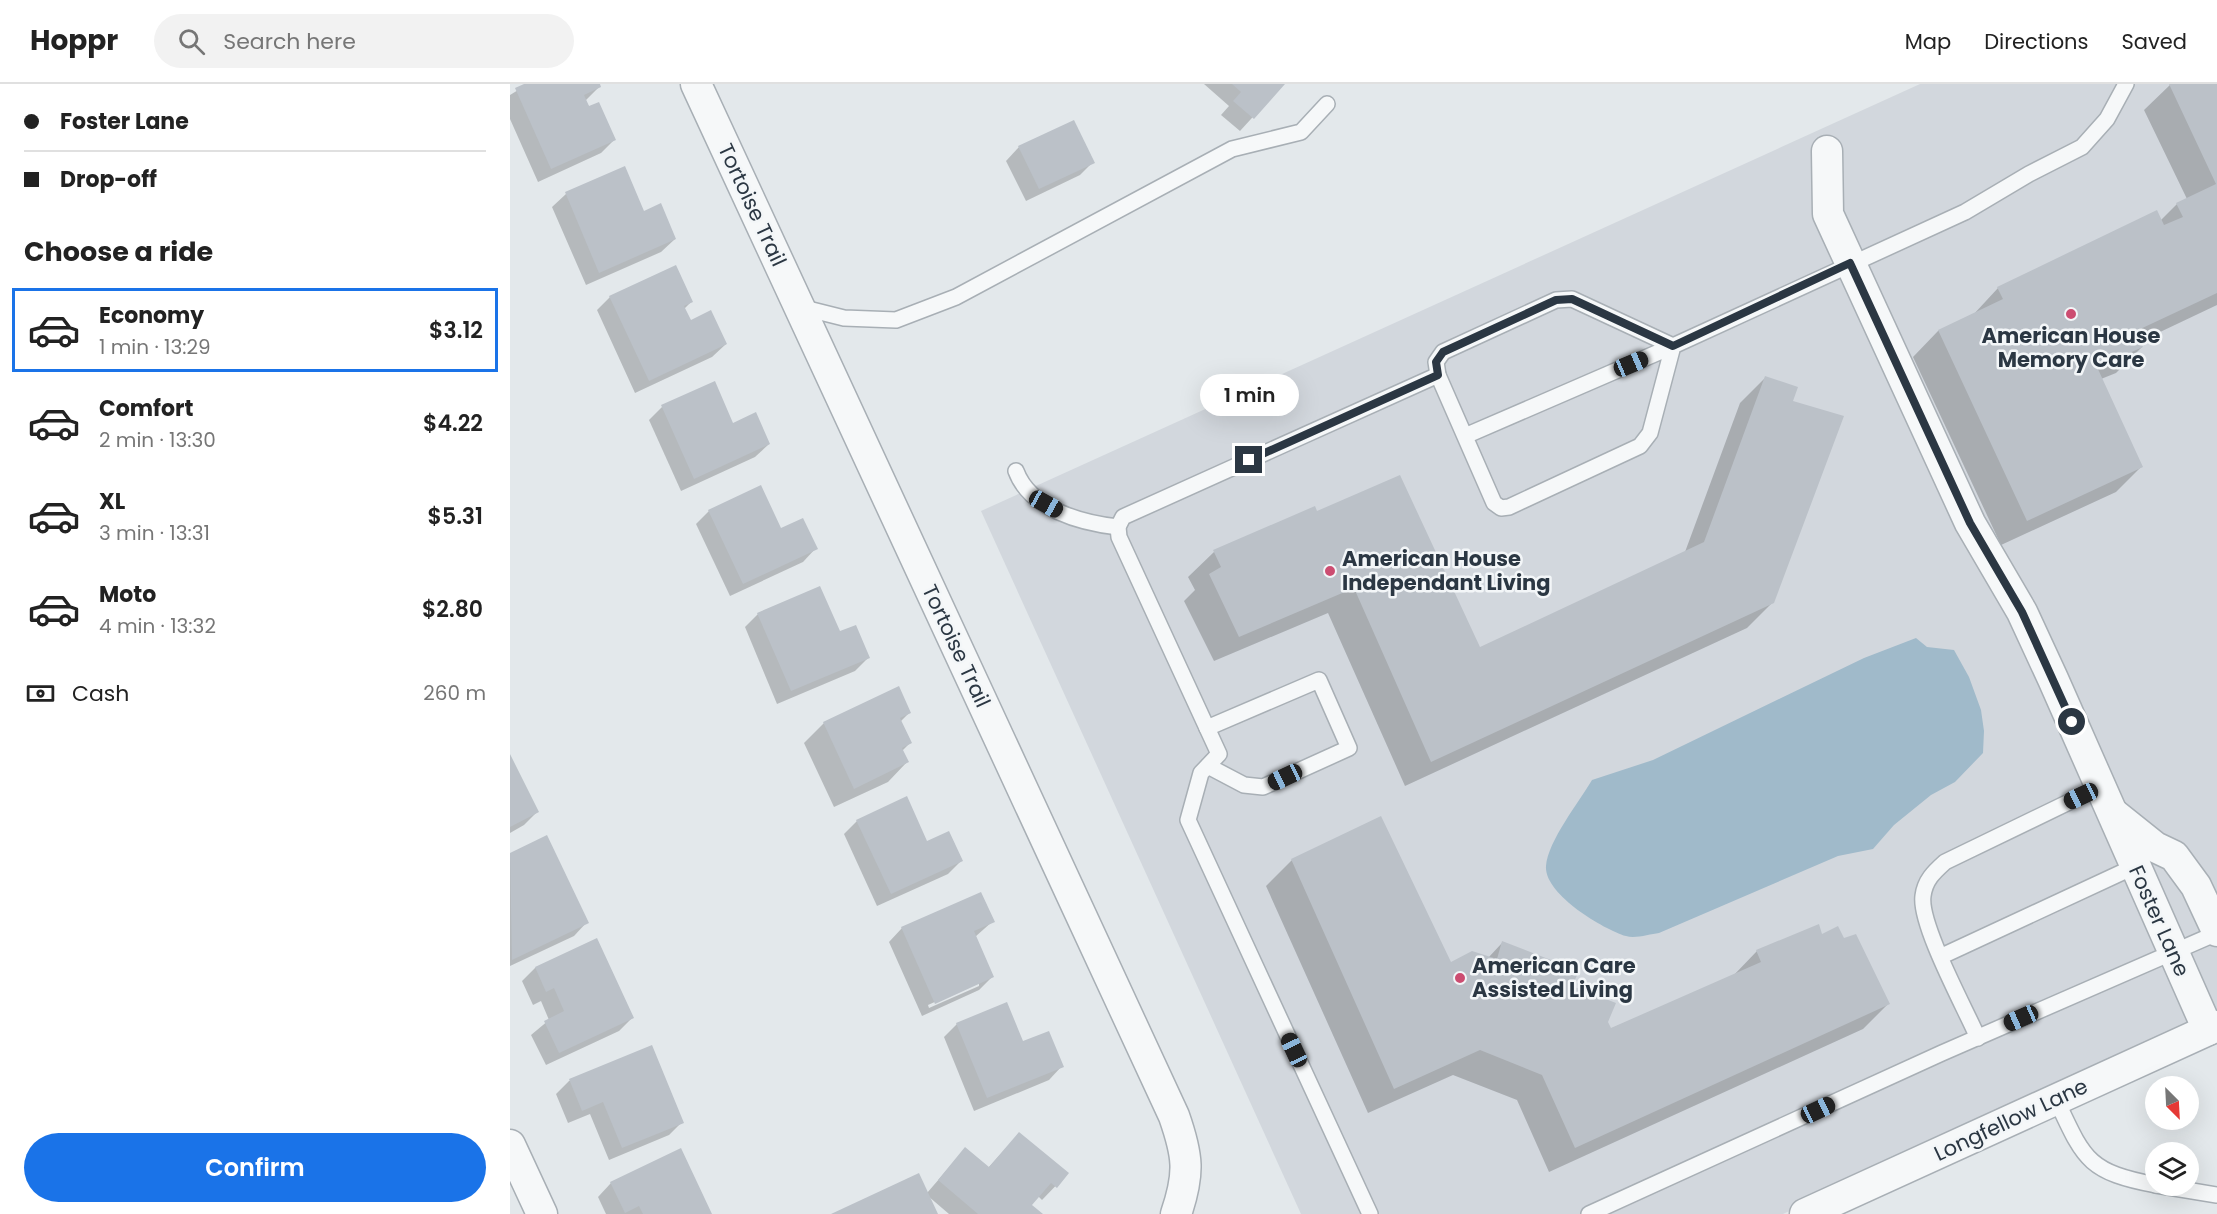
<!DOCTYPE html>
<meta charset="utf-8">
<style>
body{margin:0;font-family:Poppins,sans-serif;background:#f2f2f2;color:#222;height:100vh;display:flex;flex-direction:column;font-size:22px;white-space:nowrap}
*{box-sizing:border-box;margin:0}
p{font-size:20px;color:#767676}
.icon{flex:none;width:33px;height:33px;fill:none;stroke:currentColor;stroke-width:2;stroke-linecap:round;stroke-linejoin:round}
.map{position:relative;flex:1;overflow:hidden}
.panel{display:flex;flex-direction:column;background:#fff;width:510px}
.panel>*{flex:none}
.guide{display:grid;align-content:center;height:132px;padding:0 24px;background:#fff}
.needle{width:39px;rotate:156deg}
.controls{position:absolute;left:1635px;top:992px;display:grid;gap:12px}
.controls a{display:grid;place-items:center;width:54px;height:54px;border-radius:50%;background:#fff;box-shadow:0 6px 24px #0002;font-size:30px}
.end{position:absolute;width:27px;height:27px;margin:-14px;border:8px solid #2b3743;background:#fff;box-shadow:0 0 0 3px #fff}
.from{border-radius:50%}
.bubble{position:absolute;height:42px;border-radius:21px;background:#fff;box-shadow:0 6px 24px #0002;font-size:20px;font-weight:600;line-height:42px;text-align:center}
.car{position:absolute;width:18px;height:36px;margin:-18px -9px;border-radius:8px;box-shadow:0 0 4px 2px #0007;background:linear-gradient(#222 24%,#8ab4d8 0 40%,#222 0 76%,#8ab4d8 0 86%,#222 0)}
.guide b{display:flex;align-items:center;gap:21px;height:57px;font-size:22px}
.guide b+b{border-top:2px solid #e0e0e0}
.guide i{width:15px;height:15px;background:#222}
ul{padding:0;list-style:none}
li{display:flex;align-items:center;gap:18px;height:84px;margin:0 12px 9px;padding:0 12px;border:3px solid transparent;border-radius:0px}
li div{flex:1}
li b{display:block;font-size:22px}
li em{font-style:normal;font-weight:600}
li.selected{border-color:#1a73e8}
li>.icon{width:54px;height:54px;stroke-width:1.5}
h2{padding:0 24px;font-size:27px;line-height:72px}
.pay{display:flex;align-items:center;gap:15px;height:66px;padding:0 24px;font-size:22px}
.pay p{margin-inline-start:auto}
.action{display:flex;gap:12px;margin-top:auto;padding:12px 24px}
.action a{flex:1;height:69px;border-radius:36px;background:#1a73e8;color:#fff;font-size:24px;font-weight:600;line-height:69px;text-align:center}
header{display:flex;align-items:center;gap:36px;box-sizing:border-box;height:84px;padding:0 30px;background:#fff;border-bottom:2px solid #e0e0e0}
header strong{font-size:28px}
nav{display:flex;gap:33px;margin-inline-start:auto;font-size:21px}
.search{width:420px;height:54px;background:#f2f2f2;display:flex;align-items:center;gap:15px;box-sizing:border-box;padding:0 21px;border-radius:33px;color:#767676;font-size:22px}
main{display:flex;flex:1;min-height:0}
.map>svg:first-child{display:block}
.built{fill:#d2d7dd}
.water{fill:#a0baca}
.shadow{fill:#0003;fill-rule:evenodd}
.building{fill:#bbc1c8}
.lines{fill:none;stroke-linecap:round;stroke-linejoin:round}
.service-casing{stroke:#a8afb5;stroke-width:18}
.minor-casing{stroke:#a8afb5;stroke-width:33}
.service{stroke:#f6f8f9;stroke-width:15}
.minor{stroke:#f6f8f9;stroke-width:30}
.route{stroke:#2b3743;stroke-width:8}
.poi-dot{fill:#cc4d71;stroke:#f3f6f8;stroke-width:2}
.labels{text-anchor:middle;stroke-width:5;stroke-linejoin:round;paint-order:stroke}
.street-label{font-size:21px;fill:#2b3743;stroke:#f3f6f8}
.poi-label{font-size:21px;font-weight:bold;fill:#2b3743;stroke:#f3f6f8;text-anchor:start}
</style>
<header>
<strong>Hoppr</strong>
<div class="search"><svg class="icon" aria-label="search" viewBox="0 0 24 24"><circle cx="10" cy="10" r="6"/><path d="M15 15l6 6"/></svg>Search here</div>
<nav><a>Map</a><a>Directions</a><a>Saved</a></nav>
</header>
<main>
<section class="panel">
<div class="guide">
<b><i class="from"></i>Foster Lane</b>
<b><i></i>Drop-off</b>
</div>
<h2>Choose a ride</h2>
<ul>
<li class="selected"><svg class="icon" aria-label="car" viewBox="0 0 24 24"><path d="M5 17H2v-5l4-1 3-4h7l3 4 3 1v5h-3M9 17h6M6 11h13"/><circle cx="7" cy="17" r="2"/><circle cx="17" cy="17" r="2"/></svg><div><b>Economy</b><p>1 min · 13:29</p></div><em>$3.12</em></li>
<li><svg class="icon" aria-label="car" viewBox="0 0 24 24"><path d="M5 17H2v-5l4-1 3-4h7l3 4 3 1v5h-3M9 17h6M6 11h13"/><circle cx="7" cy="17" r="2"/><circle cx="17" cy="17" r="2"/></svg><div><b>Comfort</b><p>2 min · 13:30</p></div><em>$4.22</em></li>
<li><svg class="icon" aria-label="car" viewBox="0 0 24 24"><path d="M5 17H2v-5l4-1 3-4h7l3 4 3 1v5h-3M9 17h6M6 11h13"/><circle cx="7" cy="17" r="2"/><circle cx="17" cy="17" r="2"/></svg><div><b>XL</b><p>3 min · 13:31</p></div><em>$5.31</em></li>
<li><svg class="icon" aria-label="car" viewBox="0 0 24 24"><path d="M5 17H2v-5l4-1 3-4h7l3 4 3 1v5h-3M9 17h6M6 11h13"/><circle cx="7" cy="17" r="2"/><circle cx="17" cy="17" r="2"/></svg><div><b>Moto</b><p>4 min · 13:32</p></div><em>$2.80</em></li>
</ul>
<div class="pay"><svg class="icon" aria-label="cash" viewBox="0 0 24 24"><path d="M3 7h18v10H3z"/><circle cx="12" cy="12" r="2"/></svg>Cash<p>260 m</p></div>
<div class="action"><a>Confirm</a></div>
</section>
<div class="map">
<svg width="1707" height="1130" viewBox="0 0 1707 1130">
<rect width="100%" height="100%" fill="#e3e8eb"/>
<polygon class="built" points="1410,0 1707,0 1707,927 1273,1130 791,1130 471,427"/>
<path class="water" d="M 1406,554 L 1417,563 L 1444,566 L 1459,593 L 1471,626 L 1474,647 L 1473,669 L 1445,698 L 1421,711 L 1384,741 L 1363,765 L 1328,772 L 1149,849 C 1140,850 1125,855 1116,852 C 1093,845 1034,810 1036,782 C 1038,757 1069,718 1082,696 L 1143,676 L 1354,574 Z"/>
<g class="shadow">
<polygon points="18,0 88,0 89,3 75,17 104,56 91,69 28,98 0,35 0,11"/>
<polygon points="694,0 773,0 730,47 711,31 719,22"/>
<polygon points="1661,0 1707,0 1707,221 1629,258 1632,263 1606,289 1591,295 1631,383 1606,408 1491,461 1403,273 1428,247 1463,231 1488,204 1650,137 1667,120 1677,115 1634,26"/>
<polygon points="509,63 583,78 570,91 516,117 496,77"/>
<polygon points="114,84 133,129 165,155 151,168 76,201 42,123 56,110"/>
<polygon points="100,213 181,218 174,225 180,238 216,260 202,273 125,309 87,226"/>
<polygon points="1255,294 1282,318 1263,518 1237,544 895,702 818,529 704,577 674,517 685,506 678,493 704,468 804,424 806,429 969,565 1175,468 1230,319"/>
<polygon points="152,323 223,341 259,360 245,373 171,407 139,336"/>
<polygon points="199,427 271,446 306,464 293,478 220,512 186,440"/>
<polygon points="248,530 329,549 358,574 345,587 267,620 235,543"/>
<polygon points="400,628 390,638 400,659 392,667 397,678 378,698 324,723 294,659 314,639"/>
<polygon points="0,673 27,728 14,741 0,749"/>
<polygon points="347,737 416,759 451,777 438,790 367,822 334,750"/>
<polygon points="36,753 77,838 64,852 0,882 0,770"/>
<polygon points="782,776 940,880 978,874 992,859 1060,903 1096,938 1100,945 1222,893 1247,867 1311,852 1378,920 1353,945 1039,1088 1007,1016 943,991 858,1029 756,802"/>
<path d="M 483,837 L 465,853 L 482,893 L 469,906 L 412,932 L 379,858 L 392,844 ZM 469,898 L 469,902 L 419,924 L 418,921 Z"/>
<polygon points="86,856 122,934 109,947 36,981 21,951 39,936 31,917 23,921 12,897 25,884"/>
<polygon points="447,940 512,959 552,982 539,996 464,1027 434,953"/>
<polygon points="141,963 172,1038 159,1051 99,1076 80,1030 58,1039 46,1010 59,997"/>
<polygon points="509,1050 557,1090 532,1116 528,1112 520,1121 530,1130 439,1130 418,1112 427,1130 324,1130 417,1109 455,1065 478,1084"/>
<polygon points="101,1099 201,1130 96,1130 88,1113"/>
</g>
<g class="building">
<polygon points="14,0 90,0 91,3 74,11 79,22 89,18 106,56 41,85 5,4"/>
<polygon points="722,0 775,0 744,35 723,17 731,8"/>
<polygon points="1659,0 1707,0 1707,209 1626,247 1633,263 1587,283 1633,383 1517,437 1428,246 1493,215 1487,203 1647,126 1654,141 1673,133 1666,119 1706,100"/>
<polygon points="564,36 585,79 529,105 508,62"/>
<polygon points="115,82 134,127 151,119 166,155 89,189 55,108"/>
<polygon points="166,181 183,218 174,222 181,236 201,226 217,260 139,297 99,212"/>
<polygon points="1255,292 1288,303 1283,317 1334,332 1264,519 921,678 844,504 729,553 699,490 711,483 703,466 805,422 807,427 890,391 970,563 1194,458"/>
<polygon points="205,297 223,339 246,328 260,360 184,395 151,321"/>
<polygon points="251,401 271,444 293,434 308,465 233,500 198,426"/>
<polygon points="310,502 330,547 346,541 360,574 281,607 247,529"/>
<polygon points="389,602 401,629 390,634 402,659 392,664 399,678 344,705 313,638"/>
<polygon points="0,670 29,728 0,743"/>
<polygon points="397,712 417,757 439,747 453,777 381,810 346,736"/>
<polygon points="871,732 941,878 962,867 987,875 992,857 1069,887 1062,902 1106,919 1098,938 1101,944 1251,878 1246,866 1309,840 1312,850 1328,842 1334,854 1346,850 1380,920 1065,1064 1032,991 970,966 884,1005 781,775"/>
<polygon points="37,751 79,839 2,876 0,769"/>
<polygon points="471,808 485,838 464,847 484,893 425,920 391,843"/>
<polygon points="87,854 124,934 49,969 34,937 54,927 44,904 36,908 25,883"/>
<polygon points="497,918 513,957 539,947 554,983 477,1014 446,939"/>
<polygon points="142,961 174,1039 112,1064 93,1018 72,1027 59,995"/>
<polygon points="509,1048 559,1089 547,1104 541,1099 522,1121 533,1130 468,1130 428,1096 455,1063 479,1083"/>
<polygon points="171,1064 202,1130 133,1130 129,1122 115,1129 100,1098"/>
<polygon points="409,1089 428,1130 321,1130"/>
</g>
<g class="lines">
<defs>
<g id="service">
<polyline points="290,223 334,234 386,236 446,213 722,65 791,48 817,20"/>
<polyline points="955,352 1163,262 1062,215 1046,216 933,268 926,278 928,291 984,419 991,424 999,423 1130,362 1140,349 1163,262 1455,128 1519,90 1572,63 1597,35 1616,0"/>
<path d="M 506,387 C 520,425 571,439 608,443"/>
<polyline points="697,644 809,596 839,664 753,703 734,701 698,682"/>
<polyline points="1432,872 1630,780"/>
<path d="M 1468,954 C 1455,924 1409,840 1413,812 C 1415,796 1424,788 1435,778 L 1590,703"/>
<path d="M 1546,1015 C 1574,1075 1577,1088 1646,1101"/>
<polyline points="1646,1101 1707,1111"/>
<polyline points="860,1130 678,736 691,689 709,670 609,453 608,443 613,433 928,291"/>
<polyline points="1079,1130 1432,969 1707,849"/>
</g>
<g id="minor">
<path d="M 186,0 L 664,1032 C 678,1072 680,1089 666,1130"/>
<polyline points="1317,67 1318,130 1460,439 1512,528 1543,595 1698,946"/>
<polyline points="1605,731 1645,763 1664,772 1686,802 1707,847"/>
<polyline points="0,1061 32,1130"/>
<polyline points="1295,1130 1707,942"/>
</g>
</defs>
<use href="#service" class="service-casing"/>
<use href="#minor" class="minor-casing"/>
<use href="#service" class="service"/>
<use href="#minor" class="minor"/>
</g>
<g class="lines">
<polyline class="route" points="739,376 928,291 926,278 933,268 1046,216 1062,215 1163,262 1340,179 1460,439 1512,528 1562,638"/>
</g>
<g class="poi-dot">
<circle cx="1561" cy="230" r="6"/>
<circle cx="820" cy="487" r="6"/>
<circle cx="950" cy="894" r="6"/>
</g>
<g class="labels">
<g class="street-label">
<text transform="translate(242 121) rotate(65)" y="7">Tortoise Trail</text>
<text transform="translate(446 562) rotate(65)" y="7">Tortoise Trail</text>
<text transform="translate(1649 837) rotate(66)" y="7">Foster Lane</text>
<text transform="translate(1501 1036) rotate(-25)" y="7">Longfellow Lane</text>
</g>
<g class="poi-label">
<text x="1561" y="259" text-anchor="middle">American House<tspan x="1561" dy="24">Memory Care</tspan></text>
<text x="832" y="482">American House<tspan x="832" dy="24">Independant Living</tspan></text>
<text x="962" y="889">American Care<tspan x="962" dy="24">Assisted Living</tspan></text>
</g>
</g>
</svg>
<div class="controls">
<a><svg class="needle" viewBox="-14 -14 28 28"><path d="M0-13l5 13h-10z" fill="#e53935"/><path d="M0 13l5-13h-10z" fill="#767676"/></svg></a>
<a><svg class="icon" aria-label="layers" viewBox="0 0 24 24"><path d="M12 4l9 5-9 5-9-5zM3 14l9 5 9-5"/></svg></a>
</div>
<i class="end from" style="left:1562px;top:638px"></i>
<i class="end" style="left:739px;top:376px"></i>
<div class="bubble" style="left:690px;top:290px;width:99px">1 min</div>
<i class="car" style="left:1121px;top:280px;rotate:67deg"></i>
<i class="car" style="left:536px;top:420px;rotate:119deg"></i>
<i class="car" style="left:775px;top:693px;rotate:245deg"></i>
<i class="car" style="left:1571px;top:712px;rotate:245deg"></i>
<i class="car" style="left:1511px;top:934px;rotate:246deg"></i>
<i class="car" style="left:784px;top:966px;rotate:335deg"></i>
<i class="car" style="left:1308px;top:1026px;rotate:65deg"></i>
</div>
</main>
